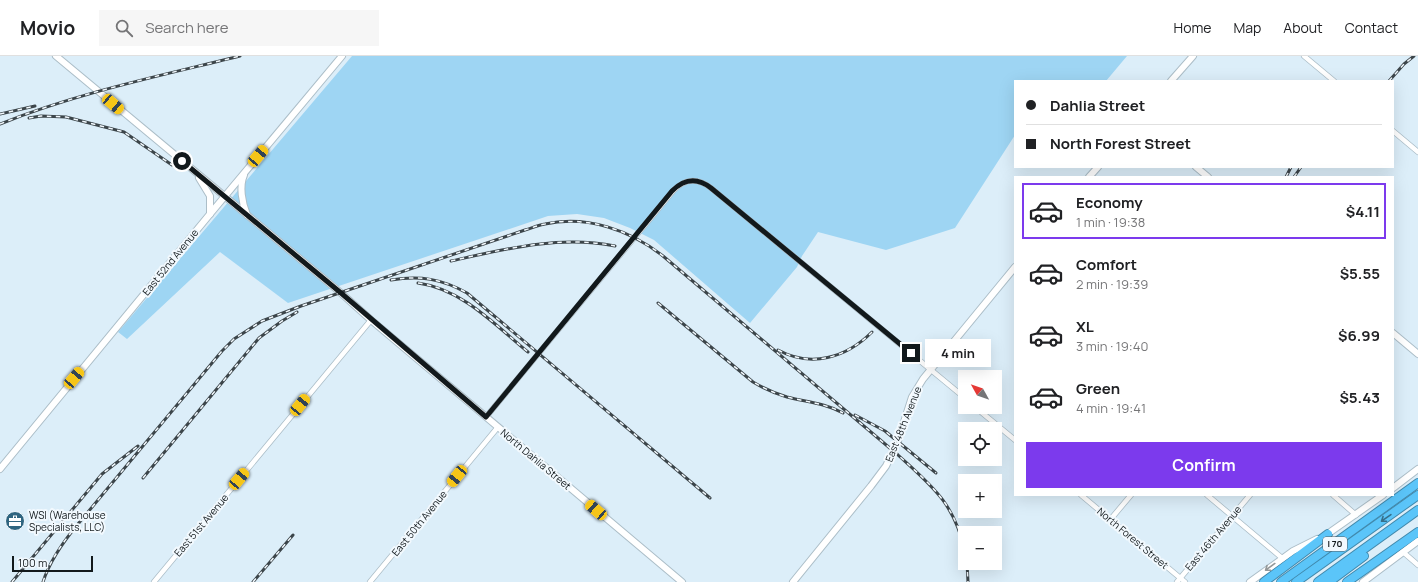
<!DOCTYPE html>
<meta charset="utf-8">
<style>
body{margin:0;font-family:Manrope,sans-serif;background:#f6f6f6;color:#202124;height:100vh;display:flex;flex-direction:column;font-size:15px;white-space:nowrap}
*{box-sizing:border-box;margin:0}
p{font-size:13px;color:#757577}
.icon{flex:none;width:22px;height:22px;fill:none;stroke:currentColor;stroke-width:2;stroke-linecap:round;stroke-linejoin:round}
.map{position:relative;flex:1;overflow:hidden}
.panel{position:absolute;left:1014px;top:120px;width:380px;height:320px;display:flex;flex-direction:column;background:#fff;border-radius:0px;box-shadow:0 4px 16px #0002}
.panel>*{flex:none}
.banner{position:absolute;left:1014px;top:24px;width:380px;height:88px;border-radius:0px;box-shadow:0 4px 16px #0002;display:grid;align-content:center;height:88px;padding:0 12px;background:#fff}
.needle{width:26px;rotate:310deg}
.fabs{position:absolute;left:958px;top:314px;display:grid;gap:8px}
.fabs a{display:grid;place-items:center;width:44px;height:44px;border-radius:0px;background:#fff;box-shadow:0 4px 16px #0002;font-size:20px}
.scale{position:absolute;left:12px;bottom:10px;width:81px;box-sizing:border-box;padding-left:4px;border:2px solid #12191c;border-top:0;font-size:11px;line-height:14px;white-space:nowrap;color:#12191c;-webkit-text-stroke:3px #f2f9fe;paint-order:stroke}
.end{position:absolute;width:18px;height:18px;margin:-9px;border:5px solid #12191c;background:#fff;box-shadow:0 0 0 2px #fff}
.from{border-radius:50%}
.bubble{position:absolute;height:28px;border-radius:0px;background:#fff;box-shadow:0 4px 16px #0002;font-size:13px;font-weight:700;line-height:28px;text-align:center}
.car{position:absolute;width:12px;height:24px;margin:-12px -6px;border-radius:5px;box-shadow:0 0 3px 1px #0007;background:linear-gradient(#f5c518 24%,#345 0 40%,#f5c518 0 76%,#345 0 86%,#f5c518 0)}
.banner b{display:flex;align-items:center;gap:14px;height:38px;font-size:15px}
.banner b+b{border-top:1px solid #e0e0e0}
.banner i{width:10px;height:10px;background:#202124}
ul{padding:7px 0 0;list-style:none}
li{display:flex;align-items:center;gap:12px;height:56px;margin:0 8px 6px;padding:0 4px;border:2px solid transparent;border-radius:0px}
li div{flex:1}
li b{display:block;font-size:15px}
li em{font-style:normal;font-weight:700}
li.current{border-color:#7c3aed}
li>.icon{width:36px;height:36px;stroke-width:1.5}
.action{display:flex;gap:8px;margin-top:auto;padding:8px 12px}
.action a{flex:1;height:46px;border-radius:0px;background:#7c3aed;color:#fff;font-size:16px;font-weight:700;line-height:46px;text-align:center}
header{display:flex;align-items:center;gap:24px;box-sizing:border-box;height:56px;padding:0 20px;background:#fff;border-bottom:1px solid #e0e0e0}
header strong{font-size:19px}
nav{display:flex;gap:22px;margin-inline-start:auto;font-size:14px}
.search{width:280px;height:36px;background:#f6f6f6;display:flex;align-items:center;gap:10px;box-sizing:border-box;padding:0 14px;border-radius:0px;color:#757577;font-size:15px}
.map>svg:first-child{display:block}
.green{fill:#9ed5f3}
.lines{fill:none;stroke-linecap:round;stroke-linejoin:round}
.street-casing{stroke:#acbec8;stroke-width:6}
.secondary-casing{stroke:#acbec8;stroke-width:8}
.highway-casing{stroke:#4189ac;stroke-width:10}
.street{stroke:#fff;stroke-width:4.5}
.secondary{stroke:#fff;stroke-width:6}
.highway{stroke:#5bc5f9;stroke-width:8}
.rail-casing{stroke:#3c454a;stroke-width:3}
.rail{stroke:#f2f9fe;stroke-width:1.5;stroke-dasharray:4.5;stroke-linecap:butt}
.oneway{stroke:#366f8a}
.oneway2{stroke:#949899}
.route{stroke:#12191c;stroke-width:5}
.labels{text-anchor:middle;stroke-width:4;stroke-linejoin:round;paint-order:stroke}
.shield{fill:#f2f9fe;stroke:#555c60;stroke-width:1}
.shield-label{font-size:9px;font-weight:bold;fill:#12191c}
.street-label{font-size:10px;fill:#12191c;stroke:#f2f9fe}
.poi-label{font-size:10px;fill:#12191c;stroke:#f2f9fe;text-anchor:start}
</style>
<header>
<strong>Movio</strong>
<div class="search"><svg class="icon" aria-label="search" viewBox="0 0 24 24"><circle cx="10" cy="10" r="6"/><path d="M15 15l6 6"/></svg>Search here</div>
<nav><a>Home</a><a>Map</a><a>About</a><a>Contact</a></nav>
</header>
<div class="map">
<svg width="1418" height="526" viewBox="0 0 1418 526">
<rect width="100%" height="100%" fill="#dceef9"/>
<polygon class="green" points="352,0 1127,0 1106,25 1015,25 1015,79 955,172 886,194 818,176 802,200 797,211 750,267 654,184 630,172 604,162 577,158 548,160 288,247 220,196 127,283 118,276"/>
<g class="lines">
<defs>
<g id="street">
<polyline points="1304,0 1334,25"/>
<polyline points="1393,75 1418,96"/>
<polyline points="975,351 1015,384"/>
<path d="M 486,361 L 673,135 C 684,123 697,121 711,132 L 965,342"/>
<polyline points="1081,439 1185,526"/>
<polyline points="1207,439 1282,502"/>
<polyline points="1333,439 1356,459"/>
<polyline points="1110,464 1131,439"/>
<polyline points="1403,496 1418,509"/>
<polyline points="154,526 371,264"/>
<polyline points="370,526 498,371"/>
<polyline points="1177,526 1250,439"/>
</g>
<g id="secondary">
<polyline points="56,0 341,237 371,264 682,526"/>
<polyline points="1171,25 1193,0"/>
<polyline points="1196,111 1208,121"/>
<path d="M 244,119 C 239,130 242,147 247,159"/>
<polyline points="1089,121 1098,111"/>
<polyline points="199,122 210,140 210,158"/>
<polyline points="1393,277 1418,298"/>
<polyline points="0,413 210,158 342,0"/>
<polyline points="1393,432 1418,413"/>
<polyline points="1326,479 1383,439"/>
<polyline points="793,526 871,430 886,410 898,385 912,341 923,323 1015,211"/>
<polyline points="1250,526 1293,495 1317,483"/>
<polyline points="1363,526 1418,485"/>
</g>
<g id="highway">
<polyline points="1264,526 1328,478"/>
<polyline points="1281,526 1418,427"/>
<polyline points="1296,526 1418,439"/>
<polyline points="1318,526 1418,454"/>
<polyline points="1329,526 1364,500"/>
<polyline points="1347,526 1418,476"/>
</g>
</defs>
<use href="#street" class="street-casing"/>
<use href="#secondary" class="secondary-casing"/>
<use href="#highway" class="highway-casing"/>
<use href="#street" class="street"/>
<use href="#secondary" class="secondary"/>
<use href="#highway" class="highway"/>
<defs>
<g id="rail">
<polyline points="1389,25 1404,8 1414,0"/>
<polyline points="0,58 35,50"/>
<polyline points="29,62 41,60 66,61 124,76 172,109"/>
<path d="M 0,68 C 77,37 159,20 240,0"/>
<polyline points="1286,121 1291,111"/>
<polyline points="1294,121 1301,111"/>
<path d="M 451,205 C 505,193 560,179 615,190"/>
<path d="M 391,224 C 420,219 442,223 467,237 L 710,442"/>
<path d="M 418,227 C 462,233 495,269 528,296"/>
<path d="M 658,247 L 753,326 C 763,332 774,337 787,341 C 806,346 825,347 843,357"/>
<path d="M 778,294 C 811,312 846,302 872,276"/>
<polyline points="855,359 885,375 936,417"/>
<polyline points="143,422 259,282 282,265 297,256"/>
<polyline points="967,507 968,526"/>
<polyline points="12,526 102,418 138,390"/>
<path d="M 43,526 C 50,504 63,486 78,468 L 222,295 L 234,283 L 262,265 L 301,250 L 525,174 C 532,172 538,169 545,168 C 587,159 630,174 663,200 L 898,399 C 933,431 954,447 965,495"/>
<polyline points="253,526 293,479"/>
</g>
</defs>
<use href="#rail" class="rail-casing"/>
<use href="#rail" class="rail"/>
</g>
<defs><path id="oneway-shaft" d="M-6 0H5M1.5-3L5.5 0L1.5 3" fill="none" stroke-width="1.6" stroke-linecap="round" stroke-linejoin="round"/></defs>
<use class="oneway" href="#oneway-shaft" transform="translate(1386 462) rotate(145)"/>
<use class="oneway2" href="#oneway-shaft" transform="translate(1270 511) rotate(144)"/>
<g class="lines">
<path class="route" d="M 182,105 L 341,237 L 486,361 L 672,135 C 684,123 697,121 711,132 L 911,297"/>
</g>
<defs>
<symbol id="office-disc" viewBox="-11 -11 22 22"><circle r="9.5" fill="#2f6580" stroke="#f2f9fe"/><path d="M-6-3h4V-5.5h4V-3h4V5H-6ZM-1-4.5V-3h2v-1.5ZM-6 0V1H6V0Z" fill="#fff"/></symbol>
</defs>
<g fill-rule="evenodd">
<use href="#office-disc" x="4" y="454" width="22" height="22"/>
</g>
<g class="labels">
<rect class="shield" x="1323" y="481" width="24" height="14" rx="3"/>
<g class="shield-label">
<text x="1335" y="491">I 70</text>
</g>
<g class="street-label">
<text transform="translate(170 206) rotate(-51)" y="4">East 52nd Avenue</text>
<text transform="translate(903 368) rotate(-68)" y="4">East 48th Avenue</text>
<text transform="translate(536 403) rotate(40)" y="4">North Dahlia Street</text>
<text transform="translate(419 467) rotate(-51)" y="4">East 50th Avenue</text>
<text transform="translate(201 469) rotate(-50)" y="4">East 51st Avenue</text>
<text transform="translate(1133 482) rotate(40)" y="4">North Forest Street</text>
<text transform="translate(1213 482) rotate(-50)" y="4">East 46th Avenue</text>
</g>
<g class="poi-label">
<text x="29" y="463">WSI (Warehouse<tspan x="29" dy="12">Specialists, LLC)</tspan></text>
</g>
</g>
</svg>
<div class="fabs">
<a><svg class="needle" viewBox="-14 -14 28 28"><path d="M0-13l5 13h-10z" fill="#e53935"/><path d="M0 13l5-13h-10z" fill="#757577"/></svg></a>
<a><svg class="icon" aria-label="locate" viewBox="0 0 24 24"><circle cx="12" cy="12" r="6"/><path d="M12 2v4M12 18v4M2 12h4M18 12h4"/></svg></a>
<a>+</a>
<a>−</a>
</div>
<div class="scale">100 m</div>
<i class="end from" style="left:182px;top:105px"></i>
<i class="end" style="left:911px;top:297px"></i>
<div class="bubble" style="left:925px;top:283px;width:66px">4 min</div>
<i class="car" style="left:113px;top:48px;rotate:130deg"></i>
<i class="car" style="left:258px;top:100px;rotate:40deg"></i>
<i class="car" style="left:74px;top:322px;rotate:40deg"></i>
<i class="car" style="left:300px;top:349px;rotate:39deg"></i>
<i class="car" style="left:457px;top:420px;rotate:219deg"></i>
<i class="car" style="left:239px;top:423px;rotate:40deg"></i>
<i class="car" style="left:596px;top:454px;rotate:311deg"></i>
<div class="banner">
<b><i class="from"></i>Dahlia Street</b>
<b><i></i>North Forest Street</b>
</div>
<section class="panel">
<ul>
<li class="current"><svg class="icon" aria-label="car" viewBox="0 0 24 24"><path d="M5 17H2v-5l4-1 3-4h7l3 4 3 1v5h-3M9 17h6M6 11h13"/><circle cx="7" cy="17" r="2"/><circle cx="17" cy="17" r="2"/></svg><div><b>Economy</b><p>1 min · 19:38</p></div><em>$4.11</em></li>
<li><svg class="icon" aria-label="car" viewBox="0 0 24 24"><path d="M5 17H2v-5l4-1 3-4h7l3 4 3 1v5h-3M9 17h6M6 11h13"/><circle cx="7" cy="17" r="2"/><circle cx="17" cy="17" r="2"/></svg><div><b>Comfort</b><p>2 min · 19:39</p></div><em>$5.55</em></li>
<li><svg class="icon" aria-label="car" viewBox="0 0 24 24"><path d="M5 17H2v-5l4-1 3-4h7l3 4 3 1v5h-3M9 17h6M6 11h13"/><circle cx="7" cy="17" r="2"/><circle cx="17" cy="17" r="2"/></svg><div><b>XL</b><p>3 min · 19:40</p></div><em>$6.99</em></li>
<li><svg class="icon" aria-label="car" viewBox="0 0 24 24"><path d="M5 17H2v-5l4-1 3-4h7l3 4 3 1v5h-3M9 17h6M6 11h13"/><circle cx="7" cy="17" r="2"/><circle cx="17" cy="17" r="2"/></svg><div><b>Green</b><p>4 min · 19:41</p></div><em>$5.43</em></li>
</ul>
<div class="action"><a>Confirm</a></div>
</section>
</div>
